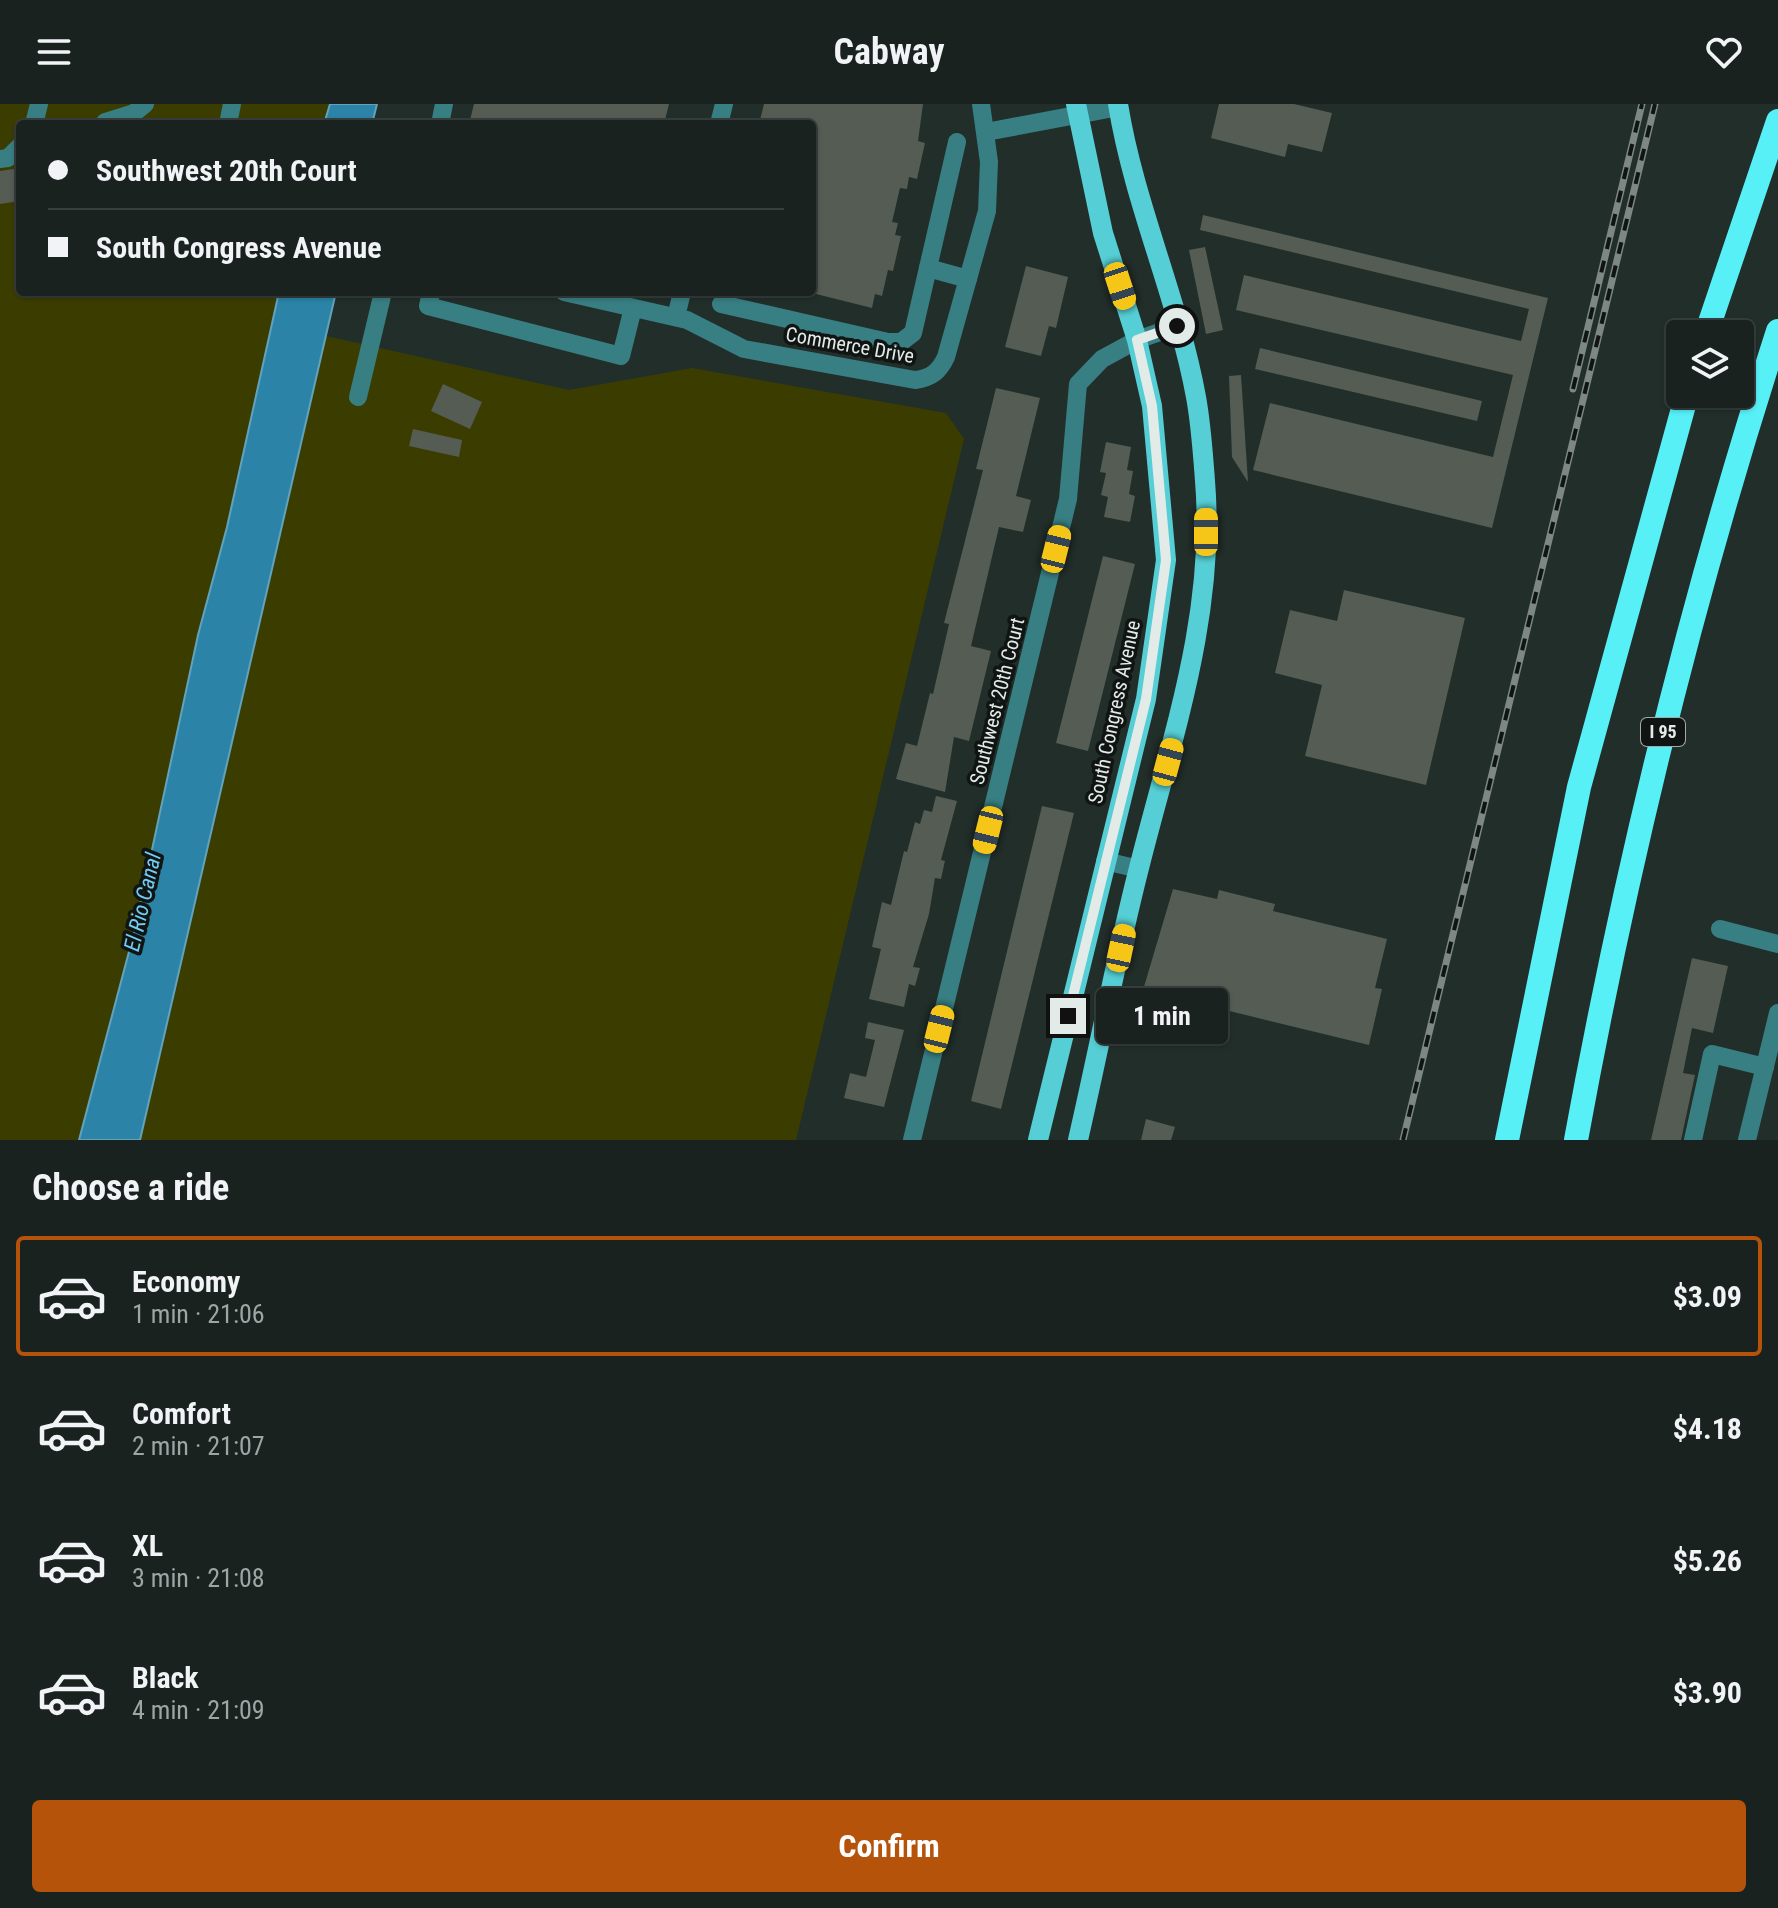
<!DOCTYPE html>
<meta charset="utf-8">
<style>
body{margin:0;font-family:"Roboto Condensed",sans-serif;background:#272f2d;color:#f1f3f6;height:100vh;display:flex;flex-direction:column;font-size:30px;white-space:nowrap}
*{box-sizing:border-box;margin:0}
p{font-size:26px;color:#9fa4a5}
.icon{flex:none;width:44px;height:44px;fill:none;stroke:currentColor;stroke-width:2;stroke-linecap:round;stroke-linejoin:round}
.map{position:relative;height:1036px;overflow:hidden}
.panel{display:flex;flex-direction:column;background:#1a2220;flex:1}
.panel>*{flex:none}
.top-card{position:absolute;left:16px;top:16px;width:800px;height:176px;border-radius:8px;box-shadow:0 2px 6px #0004,0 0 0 2px #383f3e;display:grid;align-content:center;height:176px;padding:0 32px;background:#1a2220}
.buttons{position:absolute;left:1666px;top:216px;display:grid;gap:16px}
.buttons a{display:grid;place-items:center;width:88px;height:88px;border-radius:8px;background:#1a2220;box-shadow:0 2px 6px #0004,0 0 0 2px #383f3e;font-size:40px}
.end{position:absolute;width:36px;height:36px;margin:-18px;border:10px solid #e3ebe8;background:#111;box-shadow:0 0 0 4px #111}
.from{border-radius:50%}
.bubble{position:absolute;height:56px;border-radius:8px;background:#1a2220;box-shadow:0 2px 6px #0004,0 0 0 2px #383f3e;font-size:26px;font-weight:700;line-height:56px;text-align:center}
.car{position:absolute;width:24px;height:48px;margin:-24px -12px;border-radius:10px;box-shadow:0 0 6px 2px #0007;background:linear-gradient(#f5c518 24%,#345 0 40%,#f5c518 0 76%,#345 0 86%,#f5c518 0)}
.top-card b{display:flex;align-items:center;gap:28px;height:76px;font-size:30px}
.top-card b+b{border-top:2px solid #383f3e}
.top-card i{width:20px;height:20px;background:#f1f3f6}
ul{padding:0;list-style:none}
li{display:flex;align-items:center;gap:24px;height:120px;margin:0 16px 12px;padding:0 16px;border:4px solid transparent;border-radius:8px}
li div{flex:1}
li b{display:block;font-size:30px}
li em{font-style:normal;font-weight:700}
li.current{border-color:#b45309}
li>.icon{width:72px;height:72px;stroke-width:1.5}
h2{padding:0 32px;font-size:36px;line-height:96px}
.primary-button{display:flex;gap:16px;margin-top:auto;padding:16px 32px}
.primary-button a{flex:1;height:92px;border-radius:8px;background:#b45309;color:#fff;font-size:32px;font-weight:700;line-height:92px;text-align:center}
header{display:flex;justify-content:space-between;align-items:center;height:104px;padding:0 32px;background:#1a2220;font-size:36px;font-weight:700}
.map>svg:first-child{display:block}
.green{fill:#3b3d00}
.water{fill:#2b84a8;stroke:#62a3bb;stroke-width:2}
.building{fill:#545c53}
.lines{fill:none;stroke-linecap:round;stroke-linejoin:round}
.minor{stroke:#387f83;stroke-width:18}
.major{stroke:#55cfd5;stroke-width:20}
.highway{stroke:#57f0f7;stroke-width:24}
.rail-casing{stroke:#7d8783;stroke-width:7}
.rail{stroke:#101513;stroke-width:4;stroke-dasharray:12;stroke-linecap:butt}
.route{stroke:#e3ebe8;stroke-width:10}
.labels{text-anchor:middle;stroke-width:7;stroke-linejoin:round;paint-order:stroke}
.shield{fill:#101513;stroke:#a4aba8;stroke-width:2}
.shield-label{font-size:18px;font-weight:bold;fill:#e3ebe8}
.street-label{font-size:20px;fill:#e3ebe8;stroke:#101513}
.water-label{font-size:22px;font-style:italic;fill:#73ccf4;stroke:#101513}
</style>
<header><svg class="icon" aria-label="menu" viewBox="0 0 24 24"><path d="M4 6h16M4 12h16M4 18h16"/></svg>Cabway<svg class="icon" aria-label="heart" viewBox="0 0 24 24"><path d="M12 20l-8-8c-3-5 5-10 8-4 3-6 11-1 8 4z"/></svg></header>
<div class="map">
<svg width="1778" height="1036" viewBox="0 0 1778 1036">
<rect width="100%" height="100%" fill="#222e2a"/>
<polygon class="green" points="0,0 330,0 324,20 20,20 20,188 279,188 272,220 569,286 692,264 946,309 964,335 796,1036 0,1036"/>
<g class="water">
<polygon points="330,0 377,0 372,20 324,20"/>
<polygon points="279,188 336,188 140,1036 79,1036 135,825 198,531 227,423"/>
</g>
<g class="building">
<polygon points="474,0 669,0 664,20 469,20"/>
<polygon points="764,0 923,0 918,37 925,39 917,75 909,73 907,85 900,84 892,118 898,119 895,131 901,132 893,167 888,166 882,192 875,190 872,204 812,189 812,20 759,20"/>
<polygon points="1219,0 1294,0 1332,9 1322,48 1288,40 1285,53 1211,34"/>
<polygon points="20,64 20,97 0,100 0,67"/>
<polygon points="1203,111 1548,194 1492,424 1253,366 1270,299 1493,353 1513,271 1236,206 1244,171 1521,237 1529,205 1200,126"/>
<polygon points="1205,143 1223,226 1206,230 1189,146"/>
<polygon points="1026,162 1068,173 1056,224 1049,222 1041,252 1005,243"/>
<polygon points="1260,244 1482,297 1477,317 1255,265"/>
<polygon points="1241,271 1248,378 1232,353 1229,272"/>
<polygon points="443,280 482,298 470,325 431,307"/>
<polygon points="996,284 1040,294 1016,392 1031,396 1023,428 999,423 971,542 991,547 969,637 954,633 945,688 896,675 906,639 917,642 930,589 933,590 949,520 944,519 983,366 976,365"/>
<polygon points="413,325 462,336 459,353 409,342"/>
<polygon points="1106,338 1131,343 1127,366 1133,367 1129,390 1135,392 1130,418 1104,413 1108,393 1101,391 1106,369 1100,368"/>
<polygon points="1103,452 1135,460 1088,647 1056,639"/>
<polygon points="1344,486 1465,514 1426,681 1305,652 1322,581 1275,569 1290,506 1337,517"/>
<polygon points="936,692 957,697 941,756 945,757 941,775 935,774 929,810 913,863 920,864 915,882 909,880 904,903 869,895 881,845 872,843 882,798 891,801 904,747 907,748 915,718 920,720 924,706 932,708"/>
<polygon points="1042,702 1074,709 1001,1005 971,997"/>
<polygon points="1173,785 1217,795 1219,786 1275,800 1273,807 1387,835 1375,884 1382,885 1369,941 1143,886"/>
<polygon points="1692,854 1728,862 1713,929 1692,924 1683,969 1695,971 1681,1036 1651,1036"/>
<polygon points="868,918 904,926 884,1003 844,994 850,969 866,973 875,936 865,934"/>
<polygon points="1146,1015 1175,1023 1171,1036 1141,1036"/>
</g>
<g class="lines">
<g class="minor">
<polyline points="105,18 134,9 145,0"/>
<polyline points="34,20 39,0"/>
<polyline points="228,20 232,0"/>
<polyline points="440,20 444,0"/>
<polyline points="719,20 724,0"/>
<polyline points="986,28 1119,3"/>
<polyline points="0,55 8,54 20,42"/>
<polyline points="928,164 968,175"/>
<polyline points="431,188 428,202 621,252 633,204"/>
<path d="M 564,188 L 687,216 L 744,245 L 915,276 C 931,274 939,268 946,253 L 987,107 L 989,58 L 981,0"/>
<polyline points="721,200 888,238 901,238 913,229 957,38"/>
<polyline points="676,213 682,188"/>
<polyline points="358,293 383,188"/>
<polyline points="1105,757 1139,765"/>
<polyline points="1720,825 1778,840"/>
<polyline points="912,1036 1068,395 1078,280 1102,255 1137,236 1177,222"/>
<polyline points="1693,1036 1712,950 1765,963"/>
<polyline points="1747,1036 1778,909"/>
</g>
<g class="major">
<polyline points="1038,1036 1146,595 1166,456 1152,302 1137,236 1103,129 1076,0"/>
<path d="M 1078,1036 C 1099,945 1116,854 1139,764 C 1171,636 1216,512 1205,377 C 1203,350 1201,320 1196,293 C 1178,194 1134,100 1118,0"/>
</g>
<g class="highway">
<polyline points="1706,230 1778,17"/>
<polyline points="1507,1036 1579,683 1687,290"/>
<path d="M 1576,1036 C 1626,762 1692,492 1778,227"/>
</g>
<defs>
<g id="rail">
<polyline points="1573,285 1642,0"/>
<polyline points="1403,1036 1655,0"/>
</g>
</defs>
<use href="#rail" class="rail-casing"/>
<use href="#rail" class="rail"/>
</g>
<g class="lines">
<polyline class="route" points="1068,912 1146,595 1166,456 1152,302 1137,236 1177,222"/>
</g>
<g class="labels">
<rect class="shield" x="1641" y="614" width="44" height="28" rx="6"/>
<g class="shield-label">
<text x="1663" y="634">I 95</text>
</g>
<g class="street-label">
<text transform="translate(850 241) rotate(10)" y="7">Commerce Drive</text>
<text transform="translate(997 597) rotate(-76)" y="7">Southwest 20th Court</text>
<text transform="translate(1114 608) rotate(-78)" y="7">South Congress Avenue</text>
</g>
<g class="water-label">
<text transform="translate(142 798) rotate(-77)" y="8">El Rio Canal</text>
</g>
</g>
</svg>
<div class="buttons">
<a><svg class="icon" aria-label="layers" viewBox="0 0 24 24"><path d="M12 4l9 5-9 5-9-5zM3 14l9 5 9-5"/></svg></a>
</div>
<i class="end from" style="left:1177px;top:222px"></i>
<i class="end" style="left:1068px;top:912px"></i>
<div class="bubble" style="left:1096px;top:884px;width:132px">1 min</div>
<i class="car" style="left:1120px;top:182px;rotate:162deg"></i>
<i class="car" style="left:1206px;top:428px;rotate:0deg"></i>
<i class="car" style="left:1056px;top:445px;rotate:14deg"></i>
<i class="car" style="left:1168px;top:658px;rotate:15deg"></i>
<i class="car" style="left:988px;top:726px;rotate:194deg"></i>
<i class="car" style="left:1121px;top:844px;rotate:12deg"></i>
<i class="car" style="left:939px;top:925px;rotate:14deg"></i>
<div class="top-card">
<b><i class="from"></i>Southwest 20th Court</b>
<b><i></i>South Congress Avenue</b>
</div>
</div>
<section class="panel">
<h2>Choose a ride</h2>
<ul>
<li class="current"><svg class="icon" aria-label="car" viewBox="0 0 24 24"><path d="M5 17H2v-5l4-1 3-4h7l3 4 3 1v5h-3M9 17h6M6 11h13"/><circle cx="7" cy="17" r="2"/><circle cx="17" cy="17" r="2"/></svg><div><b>Economy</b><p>1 min · 21:06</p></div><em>$3.09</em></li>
<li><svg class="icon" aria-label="car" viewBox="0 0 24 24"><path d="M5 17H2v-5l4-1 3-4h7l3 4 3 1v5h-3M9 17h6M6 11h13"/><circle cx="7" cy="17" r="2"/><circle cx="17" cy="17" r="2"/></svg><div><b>Comfort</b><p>2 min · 21:07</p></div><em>$4.18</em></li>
<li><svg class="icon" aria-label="car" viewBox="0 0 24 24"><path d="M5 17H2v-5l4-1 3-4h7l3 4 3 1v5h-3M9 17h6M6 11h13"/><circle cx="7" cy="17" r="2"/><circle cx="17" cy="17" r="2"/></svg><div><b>XL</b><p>3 min · 21:08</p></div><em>$5.26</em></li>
<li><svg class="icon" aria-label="car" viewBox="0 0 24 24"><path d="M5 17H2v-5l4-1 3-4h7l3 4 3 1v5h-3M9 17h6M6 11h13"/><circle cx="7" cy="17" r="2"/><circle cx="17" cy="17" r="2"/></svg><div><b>Black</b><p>4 min · 21:09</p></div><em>$3.90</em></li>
</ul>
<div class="primary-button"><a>Confirm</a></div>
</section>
